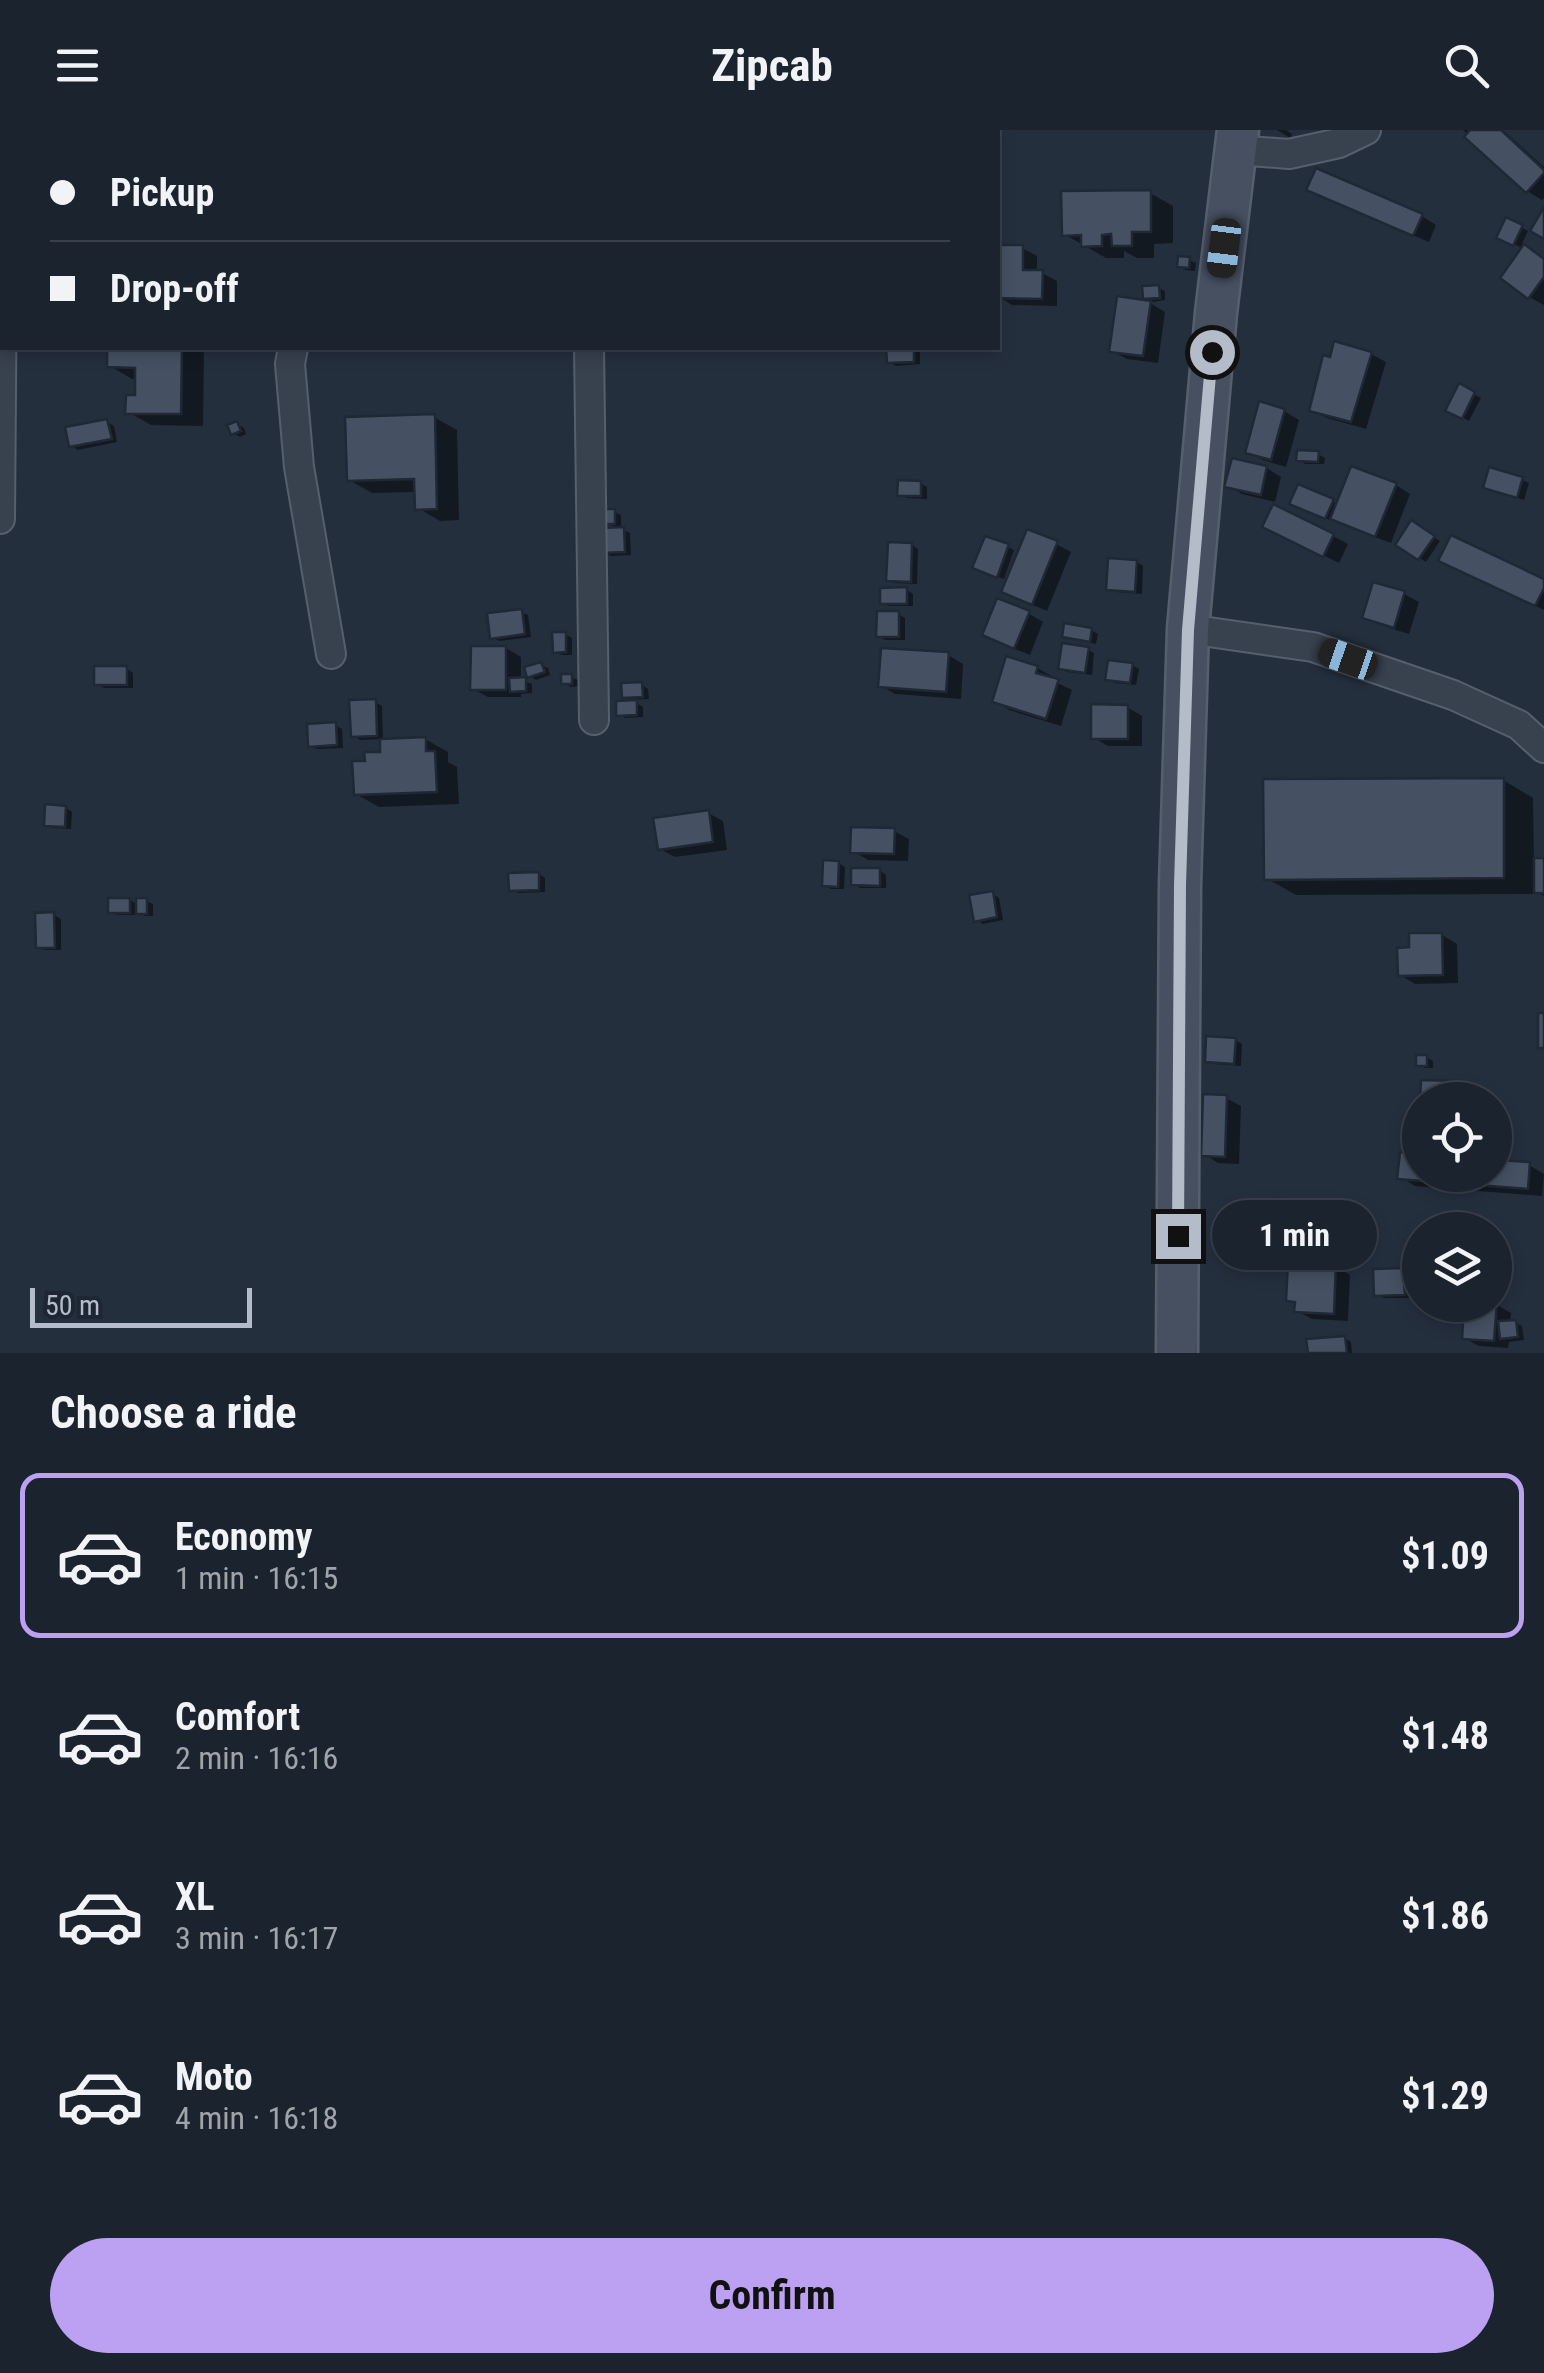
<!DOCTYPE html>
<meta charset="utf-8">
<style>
body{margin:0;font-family:"Roboto Condensed",sans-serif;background:#282f3a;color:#f1f3f6;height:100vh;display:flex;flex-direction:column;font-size:38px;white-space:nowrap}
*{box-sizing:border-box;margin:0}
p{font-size:32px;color:#a0a4aa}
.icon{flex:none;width:55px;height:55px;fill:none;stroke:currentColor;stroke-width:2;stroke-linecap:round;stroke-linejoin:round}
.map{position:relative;height:1223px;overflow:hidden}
.side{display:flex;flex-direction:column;background:#1b232e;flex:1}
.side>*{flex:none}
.banner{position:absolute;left:0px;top:0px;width:1000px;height:220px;box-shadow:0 5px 15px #0003,0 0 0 2px #39404a;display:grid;align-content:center;height:220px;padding:0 50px;background:#1b232e}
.buttons{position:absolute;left:1402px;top:952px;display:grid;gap:20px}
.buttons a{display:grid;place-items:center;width:110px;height:110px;border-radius:50%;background:#1b232e;box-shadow:0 5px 15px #0003,0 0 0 2px #39404a;font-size:50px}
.scale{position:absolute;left:30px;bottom:25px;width:222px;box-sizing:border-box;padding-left:10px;border:5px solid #b4bcc9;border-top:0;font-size:28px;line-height:35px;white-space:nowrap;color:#b4bcc9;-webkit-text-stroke:8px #1d2633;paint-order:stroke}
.end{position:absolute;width:45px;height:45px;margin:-22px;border:12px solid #b4bcc9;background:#111;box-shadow:0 0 0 5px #111}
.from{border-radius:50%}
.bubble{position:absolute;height:70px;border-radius:35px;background:#1b232e;box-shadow:0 5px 15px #0003,0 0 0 2px #39404a;font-size:32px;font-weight:700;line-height:70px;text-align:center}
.car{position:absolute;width:30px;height:60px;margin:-30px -15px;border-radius:12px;box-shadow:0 0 8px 2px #0007;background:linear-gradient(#222 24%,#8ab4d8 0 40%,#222 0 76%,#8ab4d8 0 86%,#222 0)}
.banner b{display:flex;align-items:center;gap:35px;height:95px;font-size:38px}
.banner b+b{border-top:2px solid #39404a}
.banner i{width:25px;height:25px;background:#f1f3f6}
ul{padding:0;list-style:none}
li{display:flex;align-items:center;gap:30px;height:165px;margin:0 20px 15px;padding:0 30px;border:5px solid transparent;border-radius:20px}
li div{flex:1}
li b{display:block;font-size:38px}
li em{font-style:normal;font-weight:700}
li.selected{border-color:#bca0f2}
li>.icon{width:90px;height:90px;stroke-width:1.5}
h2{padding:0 50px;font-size:45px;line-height:120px}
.action{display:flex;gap:20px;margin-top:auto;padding:20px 50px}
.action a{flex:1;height:115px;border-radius:60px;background:#bca0f2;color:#111;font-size:40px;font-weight:700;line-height:115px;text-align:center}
header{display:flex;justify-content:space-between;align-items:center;height:130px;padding:0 50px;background:#1b232e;font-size:45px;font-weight:700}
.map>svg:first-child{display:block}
.shadow{fill:#0007}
.building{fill:#455162;stroke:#1f2835;stroke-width:2.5}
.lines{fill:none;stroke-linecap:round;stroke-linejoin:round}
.minor-casing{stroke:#565f6c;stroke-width:32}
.secondary-casing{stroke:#565f6c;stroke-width:45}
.minor{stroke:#38414e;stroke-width:28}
.secondary{stroke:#465061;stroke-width:40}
.route{stroke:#b4bcc9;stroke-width:12}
</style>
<header><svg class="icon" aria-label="menu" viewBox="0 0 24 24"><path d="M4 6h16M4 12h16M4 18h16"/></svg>Zipcab<svg class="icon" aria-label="search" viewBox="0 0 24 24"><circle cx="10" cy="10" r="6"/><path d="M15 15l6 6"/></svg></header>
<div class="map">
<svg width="1544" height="1223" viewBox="0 0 1544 1223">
<rect width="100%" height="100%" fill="#242f3e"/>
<g class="shadow">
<rect x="446" y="0" width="84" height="2"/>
<polygon points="726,0 800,0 801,2 727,2"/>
<polygon points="1277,0 1286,0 1292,4 1290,8"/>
<polygon points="1463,0 1503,0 1544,37 1544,68 1542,70 1527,61"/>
<polygon points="1150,63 1173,76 1173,113 1154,114 1154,128 1137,128 1124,121 1124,128 1106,128 1064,104"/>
<polygon points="1324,67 1422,86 1436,95 1429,112"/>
<polygon points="1507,90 1528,101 1521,116 1544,129 1544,175 1529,167 1524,119 1499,107"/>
<polygon points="999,117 1022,118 1037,126 1037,143 1042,143 1057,151 1057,176 1012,175 998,166"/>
<polygon points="1189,130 1196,133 1195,141 1186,140 1179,136"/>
<polygon points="1158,158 1165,161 1165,170 1153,172 1146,168"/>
<polygon points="1150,173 1165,182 1158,233 1127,229 1112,221"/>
<polygon points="110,218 204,218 203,296 151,295 128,282 137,267 138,249 132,249 110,236"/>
<polygon points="889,218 920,218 920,234 896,236 889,232"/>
<polygon points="1371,224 1386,232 1366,299 1327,288 1312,280"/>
<polygon points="1460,257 1481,268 1469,291 1449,280"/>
<polygon points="1284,281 1299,290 1286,337 1263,330 1248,322"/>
<polygon points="434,287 457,300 459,390 440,391 418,378 417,362 372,363 349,350"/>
<polygon points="107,292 114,296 117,312 78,320 72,316"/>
<polygon points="237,294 244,298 246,304 240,307 233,303"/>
<polygon points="1318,324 1325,328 1324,334 1305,334 1299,330"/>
<polygon points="1233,331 1267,338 1281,347 1275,372 1242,364 1227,356"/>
<polygon points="1522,350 1529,353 1524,370 1493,360"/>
<polygon points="920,353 927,357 927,369 907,368 900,364"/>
<polygon points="1396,355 1410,364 1391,413 1348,397 1333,388 1332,391 1299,377 1332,371 1339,375"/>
<polygon points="614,382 621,385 621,399 630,403 631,425 611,426 604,422 619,399 607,393"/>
<polygon points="1412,393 1440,411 1426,432 1398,415"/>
<polygon points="1280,404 1333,406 1348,414 1339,433"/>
<polygon points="1056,414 1071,422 1047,481 1019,469"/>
<polygon points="912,415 918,419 917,454 895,453 889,450"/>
<polygon points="1008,417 1014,420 1004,449 981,441"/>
<polygon points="1137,432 1143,436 1142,464 1116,462 1109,458"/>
<polygon points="1456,438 1544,452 1544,480"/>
<polygon points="907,460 913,464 913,476 889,476 882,473"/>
<polygon points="1404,464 1419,472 1409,504 1380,495 1365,487"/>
<polygon points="521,482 528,485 531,507 499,511 492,507"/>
<polygon points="1028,483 1043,492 1030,525 1000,513"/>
<polygon points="898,484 905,488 905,510 885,510 879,506"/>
<polygon points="1091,500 1098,504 1096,514 1071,509 1065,506"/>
<polygon points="565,504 572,508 572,525 562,525 555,522"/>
<polygon points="506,518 521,527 521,550 532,554 532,563 521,564 521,567 488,567 473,559"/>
<polygon points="1088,520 1094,523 1092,545 1067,542 1060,538"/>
<polygon points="948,525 963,534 961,569 895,564 880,555"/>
<polygon points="541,535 548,538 550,545 536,550 530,546"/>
<polygon points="1132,535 1139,539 1136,555 1115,553 1108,549"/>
<polygon points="1037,538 1052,546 1051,550 1072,560 1061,596 1009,580 995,571"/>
<polygon points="127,539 133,543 133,558 104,558 97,554"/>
<polygon points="571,547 578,550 578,556 571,557 564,553"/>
<polygon points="642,555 648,559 649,569 631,570 643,577 643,587 625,588 619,584 636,573 624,566"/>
<polygon points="375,572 382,576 383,611 425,609 448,622 448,632 457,637 459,674 379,677 356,664 368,633 383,624 382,609 360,610 354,606"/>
<polygon points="1127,577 1142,586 1142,616 1108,616 1093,607"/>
<polygon points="335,595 342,599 343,618 317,619 310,615"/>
<polygon points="1503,650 1533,668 1534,730 1544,730 1544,766 1534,761 1534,764 1296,765 1266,748"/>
<polygon points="66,678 72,682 71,699 53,698 46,694"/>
<polygon points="708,683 723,691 727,720 675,727 660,719"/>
<polygon points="894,701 909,709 908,731 868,730 853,721"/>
<polygon points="838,733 845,737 844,759 831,759 825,755"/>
<polygon points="880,741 886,745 886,758 860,758 853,754"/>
<polygon points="539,744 545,748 545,762 518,763 511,759"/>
<polygon points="993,764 999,768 1003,790 983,794 976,790"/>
<polygon points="130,770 138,775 146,771 153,774 153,786 145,786 136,781 136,785 117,785 110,781"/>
<polygon points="54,785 61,789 61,820 45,820 38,817"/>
<polygon points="1442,805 1457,814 1458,853 1415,854 1400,845 1412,820"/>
<polygon points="1235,910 1242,914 1241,936 1214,934 1207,930"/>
<polygon points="1426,927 1433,931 1433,938 1425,938 1419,934"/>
<polygon points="1460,954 1475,962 1475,970 1423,970"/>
<polygon points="1226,968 1241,976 1239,1034 1218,1033 1204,1024"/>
<polygon points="1420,1026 1420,1045 1495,1045 1495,1032 1529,1035 1544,1044 1542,1066 1415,1056 1400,1047"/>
<polygon points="1328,1076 1343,1084 1341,1107 1327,1106 1325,1124 1293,1121 1278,1112"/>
<polygon points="1335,1136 1350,1145 1348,1191 1312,1189 1297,1181 1297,1175 1288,1170"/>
<polygon points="1403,1140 1410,1144 1411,1168 1384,1168 1377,1165"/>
<polygon points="1495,1174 1511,1183 1510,1193 1516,1193 1522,1196 1524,1210 1509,1212 1508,1218 1479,1216 1464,1208 1467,1175"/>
<polygon points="1345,1208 1351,1212 1352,1223 1310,1223 1309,1211"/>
</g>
<g class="building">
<rect x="443" y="0" width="54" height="2"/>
<rect x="724" y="0" width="64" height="2"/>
<polygon points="1470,0 1501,0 1544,40 1544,43 1526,63 1464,7"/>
<polygon points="1316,38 1423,84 1413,106 1306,60"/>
<polygon points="1151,60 1151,102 1132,102 1132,116 1112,116 1111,104 1102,105 1102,116 1081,117 1081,105 1062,106 1061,61"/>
<polygon points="1544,77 1544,109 1530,101"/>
<polygon points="1506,87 1523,95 1513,116 1496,108"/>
<polygon points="1524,114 1544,129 1544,147 1528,169 1500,148"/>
<polygon points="998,115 1023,115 1023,140 1043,140 1042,169 998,168"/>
<polygon points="1178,126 1190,127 1189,138 1177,137"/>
<polygon points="1159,155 1160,168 1143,169 1142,156"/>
<polygon points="1117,166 1151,171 1143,226 1109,222"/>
<polygon points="1334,211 1372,222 1351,292 1309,281 1323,225 1330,227"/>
<polygon points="107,218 182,218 181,284 125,284 126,265 135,265 135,238 107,237"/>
<polygon points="886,218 914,218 914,232 887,233"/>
<polygon points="1459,253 1475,262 1462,289 1445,281"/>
<polygon points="1259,271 1285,279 1271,330 1245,323"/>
<polygon points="435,284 437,379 415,380 414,349 347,351 345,287"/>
<polygon points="107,289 112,309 69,317 65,297"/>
<polygon points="237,291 241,301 231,305 227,295"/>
<polygon points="1297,320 1319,321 1318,332 1296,331"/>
<polygon points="1232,328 1267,336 1261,365 1224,357"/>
<polygon points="1351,336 1397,353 1375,407 1330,389"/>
<polygon points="1489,337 1523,347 1517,368 1483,358"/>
<polygon points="898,350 921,351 921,366 897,366"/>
<polygon points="1298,354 1334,369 1325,389 1289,374"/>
<polygon points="1273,374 1334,404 1323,427 1262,397"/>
<rect x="605" y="379" width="10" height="15"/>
<polygon points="1411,390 1435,406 1418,430 1395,415"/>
<polygon points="624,397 625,422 602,423 601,398"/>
<polygon points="1027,399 1058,411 1032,475 1001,462"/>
<polygon points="1451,405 1544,449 1544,458 1535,476 1438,431"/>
<polygon points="985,406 1009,414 997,448 972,438"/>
<polygon points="888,412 912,413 911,452 886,451"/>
<polygon points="1108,428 1137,430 1135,462 1106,460"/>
<polygon points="1373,452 1405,461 1394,498 1362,488"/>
<polygon points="907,457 907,474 880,474 880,458"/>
<polygon points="997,468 1030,481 1014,519 982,505"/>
<polygon points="522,479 525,504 490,509 487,483"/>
<polygon points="877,481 899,481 899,507 876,507"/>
<polygon points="1064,493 1092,498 1090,512 1062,507"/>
<polygon points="552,502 566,502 566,522 553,523"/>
<polygon points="1062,513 1089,517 1085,543 1058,539"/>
<polygon points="471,516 506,516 506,560 470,560"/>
<polygon points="881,518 949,522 946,562 878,557"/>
<polygon points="1006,526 1038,536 1036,543 1059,549 1046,589 992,572"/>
<polygon points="1108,530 1133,533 1130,553 1105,550"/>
<polygon points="541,532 545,542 527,548 524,537"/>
<rect x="94" y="536" width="33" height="19"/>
<rect x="561" y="544" width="11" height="10"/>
<polygon points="526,547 526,561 510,562 509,548"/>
<polygon points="642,552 643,567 622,568 621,553"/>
<polygon points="376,569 377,606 351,607 349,570"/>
<polygon points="637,570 637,585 616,586 616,571"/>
<polygon points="1091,574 1128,575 1128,609 1091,609"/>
<polygon points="336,592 337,615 308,617 307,594"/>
<polygon points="426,607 426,621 435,621 437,662 354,665 352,631 365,631 364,622 380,622 380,609"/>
<polygon points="1504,648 1504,748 1264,750 1263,649"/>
<polygon points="45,674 66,676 65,697 44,696"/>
<polygon points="709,680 713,712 658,720 653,688"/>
<polygon points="851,697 895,698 894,724 850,723"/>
<rect x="1534" y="728" width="10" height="35"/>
<polygon points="823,730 839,731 838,757 822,756"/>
<polygon points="851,738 880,738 880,756 851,755"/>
<polygon points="539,742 539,760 509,761 508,743"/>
<polygon points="993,761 997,787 974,792 969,765"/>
<rect x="108" y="768" width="22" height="15"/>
<rect x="136" y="768" width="11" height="16"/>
<polygon points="54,782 55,818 36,818 35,783"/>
<polygon points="1409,803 1442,803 1443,845 1398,846 1397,818 1409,817"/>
<rect x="1538" y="883" width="6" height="35"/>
<polygon points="1206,906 1236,908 1234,934 1205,932"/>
<rect x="1416" y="925" width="11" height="11"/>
<polygon points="1421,950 1461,951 1461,970 1420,970"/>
<polygon points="1203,964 1227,965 1225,1027 1201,1026"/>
<polygon points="1400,1022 1420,1023 1420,1045 1495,1045 1495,1030 1530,1032 1528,1059 1397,1049"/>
<polygon points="1279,1069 1329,1073 1326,1100 1312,1099 1311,1117 1275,1114"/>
<polygon points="1253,1083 1265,1084 1264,1092 1253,1092"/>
<polygon points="1288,1131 1336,1134 1334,1184 1294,1182 1295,1172 1286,1171"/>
<polygon points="1403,1138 1405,1165 1374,1166 1373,1139"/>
<polygon points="1495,1172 1497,1172 1494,1211 1462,1209 1464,1175 1495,1175"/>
<polygon points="1516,1190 1518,1207 1500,1209 1498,1191"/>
<polygon points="1345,1206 1347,1223 1308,1223 1306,1209"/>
</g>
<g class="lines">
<defs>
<g id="minor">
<polyline points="313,0 313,2"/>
<polyline points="565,0 566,2"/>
<polyline points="859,0 859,2"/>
<polyline points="42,2 43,0"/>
<polyline points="1236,20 1289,24 1339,13 1366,0"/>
<polyline points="293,218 290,234 299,337 331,524"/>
<polyline points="589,218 594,590"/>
<polyline points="0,389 2,134"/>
<polyline points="1188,499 1313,517 1453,565 1519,595 1544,618"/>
</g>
<polyline id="secondary" points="1177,1223 1180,755 1188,499 1216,183 1238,0"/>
</defs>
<use href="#minor" class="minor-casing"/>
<use href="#secondary" class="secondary-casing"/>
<use href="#minor" class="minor"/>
<use href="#secondary" class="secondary"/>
</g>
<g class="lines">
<polyline class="route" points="1178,1106 1180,755 1188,500 1212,222"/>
</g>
</svg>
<div class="buttons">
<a><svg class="icon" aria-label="locate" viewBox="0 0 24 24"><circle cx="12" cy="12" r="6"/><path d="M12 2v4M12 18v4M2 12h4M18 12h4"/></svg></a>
<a><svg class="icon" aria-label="layers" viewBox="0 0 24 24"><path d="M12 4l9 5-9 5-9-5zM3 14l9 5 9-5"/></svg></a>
</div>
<div class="scale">50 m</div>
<i class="end from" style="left:1212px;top:222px"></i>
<i class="end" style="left:1178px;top:1106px"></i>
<div class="bubble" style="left:1212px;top:1070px;width:165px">1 min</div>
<i class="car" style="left:1224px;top:118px;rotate:187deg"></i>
<i class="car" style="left:1348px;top:529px;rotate:289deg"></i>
<div class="banner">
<b><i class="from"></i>Pickup</b>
<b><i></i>Drop-off</b>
</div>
</div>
<section class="side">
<h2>Choose a ride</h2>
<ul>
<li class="selected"><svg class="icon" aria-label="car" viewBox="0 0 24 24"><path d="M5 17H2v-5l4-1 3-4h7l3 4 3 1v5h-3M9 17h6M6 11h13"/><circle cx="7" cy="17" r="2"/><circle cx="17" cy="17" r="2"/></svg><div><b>Economy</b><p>1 min · 16:15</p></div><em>$1.09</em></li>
<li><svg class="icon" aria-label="car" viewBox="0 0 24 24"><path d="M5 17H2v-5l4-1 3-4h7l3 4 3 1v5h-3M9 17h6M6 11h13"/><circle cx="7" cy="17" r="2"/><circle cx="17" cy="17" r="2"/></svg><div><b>Comfort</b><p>2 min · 16:16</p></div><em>$1.48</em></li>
<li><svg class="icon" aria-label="car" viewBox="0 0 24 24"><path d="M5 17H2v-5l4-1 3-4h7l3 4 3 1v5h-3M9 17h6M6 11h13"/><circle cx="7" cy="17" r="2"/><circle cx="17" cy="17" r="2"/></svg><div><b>XL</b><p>3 min · 16:17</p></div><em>$1.86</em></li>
<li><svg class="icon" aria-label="car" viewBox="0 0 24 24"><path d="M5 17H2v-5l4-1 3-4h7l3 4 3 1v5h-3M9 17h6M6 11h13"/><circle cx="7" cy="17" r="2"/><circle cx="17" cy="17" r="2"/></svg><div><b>Moto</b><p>4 min · 16:18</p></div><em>$1.29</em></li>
</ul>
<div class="action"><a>Confirm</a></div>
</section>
